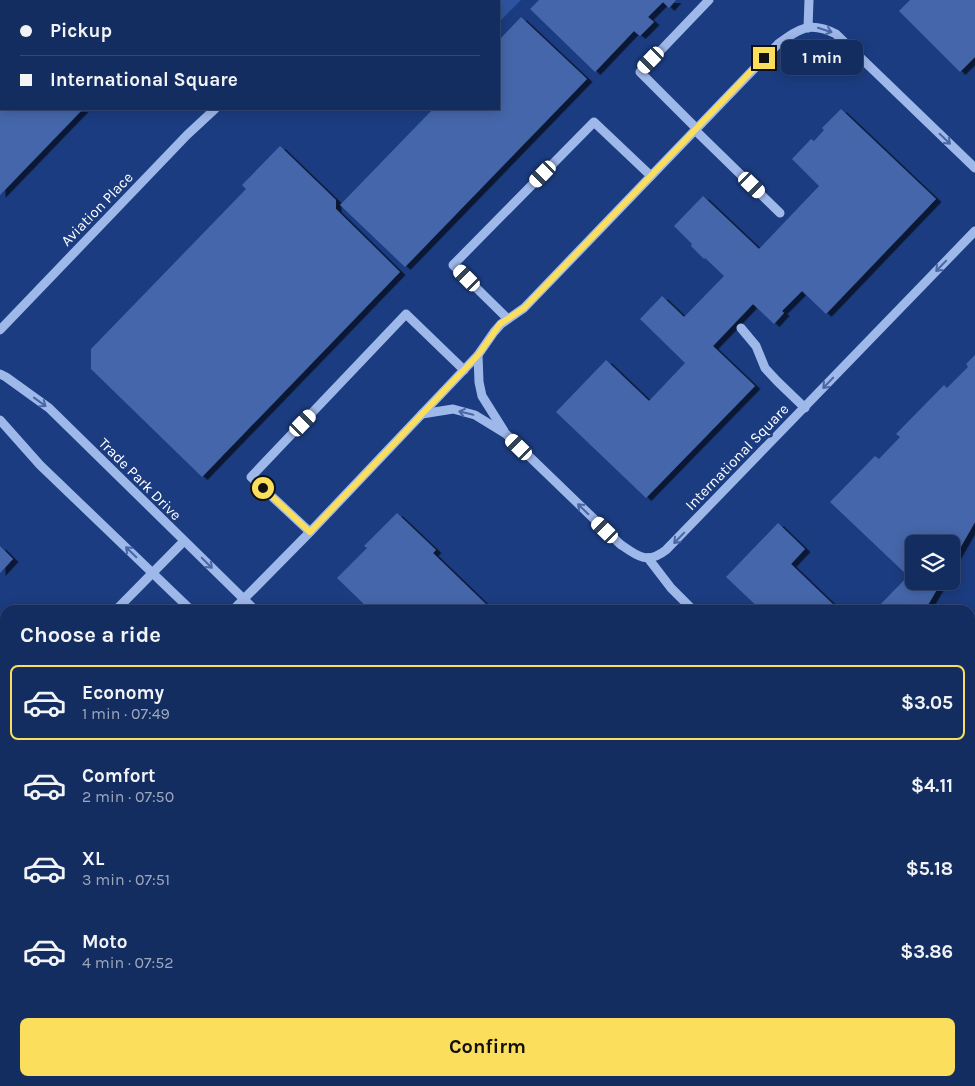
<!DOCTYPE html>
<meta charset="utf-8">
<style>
body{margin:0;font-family:Karla,sans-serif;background:#213969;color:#f1f3f6;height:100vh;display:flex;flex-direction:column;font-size:19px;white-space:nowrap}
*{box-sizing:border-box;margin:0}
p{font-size:16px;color:#9da8bd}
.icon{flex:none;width:28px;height:28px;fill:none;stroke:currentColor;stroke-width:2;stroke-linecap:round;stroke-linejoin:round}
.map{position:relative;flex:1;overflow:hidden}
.panel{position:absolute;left:0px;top:605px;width:975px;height:481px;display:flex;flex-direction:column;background:#142d60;border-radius:15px 15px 0 0;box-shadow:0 2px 12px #0003,0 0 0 1px #334975}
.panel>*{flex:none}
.top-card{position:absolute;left:0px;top:0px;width:500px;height:110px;box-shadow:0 2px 12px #0003,0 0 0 1px #334975;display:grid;align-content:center;height:110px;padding:0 20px;background:#142d60}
.controls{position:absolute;left:905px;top:535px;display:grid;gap:10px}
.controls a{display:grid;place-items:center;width:55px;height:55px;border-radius:8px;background:#142d60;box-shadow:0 2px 12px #0003,0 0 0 1px #334975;font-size:25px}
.end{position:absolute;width:22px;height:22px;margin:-11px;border:6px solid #fbdf5c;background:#111;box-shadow:0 0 0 2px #111}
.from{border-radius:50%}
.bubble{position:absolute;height:35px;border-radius:8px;background:#142d60;box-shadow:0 2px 12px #0003,0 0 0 1px #334975;font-size:16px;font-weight:700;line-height:35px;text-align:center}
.car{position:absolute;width:15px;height:30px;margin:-15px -8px;border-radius:6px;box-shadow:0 0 4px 1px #0007;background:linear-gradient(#fff 24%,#345 0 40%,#fff 0 76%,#345 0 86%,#fff 0)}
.top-card b{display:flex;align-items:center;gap:18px;height:48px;font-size:19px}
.top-card b+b{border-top:1px solid #334975}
.top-card i{width:12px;height:12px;background:#f1f3f6}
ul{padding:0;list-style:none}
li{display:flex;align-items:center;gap:15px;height:75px;margin:0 10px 8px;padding:0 10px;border:2px solid transparent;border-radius:8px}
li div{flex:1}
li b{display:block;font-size:19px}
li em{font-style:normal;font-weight:700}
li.on{border-color:#fbdf5c}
li>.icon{width:45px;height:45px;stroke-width:1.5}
h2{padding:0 20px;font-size:22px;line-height:60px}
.primary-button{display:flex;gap:10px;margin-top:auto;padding:10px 20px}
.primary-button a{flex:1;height:58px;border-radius:8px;background:#fbdf5c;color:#111;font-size:20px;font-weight:700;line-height:58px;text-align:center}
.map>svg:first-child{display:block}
.green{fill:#2e549f}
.building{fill:#46a;filter:url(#shadow)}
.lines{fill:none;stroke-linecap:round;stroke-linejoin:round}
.minor{stroke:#9fb8ea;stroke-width:9}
.oneway{stroke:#4967a5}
.route{stroke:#fbdf5c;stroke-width:6}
.labels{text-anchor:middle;stroke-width:5;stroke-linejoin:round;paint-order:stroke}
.street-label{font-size:15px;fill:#fff;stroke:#1b3c80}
</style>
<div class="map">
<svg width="975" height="1086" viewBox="0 0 975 1086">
<defs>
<filter id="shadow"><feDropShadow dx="5.5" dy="3" stdDeviation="0" flood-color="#0009"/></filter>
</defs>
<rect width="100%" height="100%" fill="#1b3c80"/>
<polygon class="green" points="419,0 521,0 499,22 499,1 421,1"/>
<g class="building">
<polygon points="539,0 676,0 669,8 663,2 648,17 654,22 640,36 634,31 595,72 530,9"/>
<polygon points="910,0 975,0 975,57 960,72 899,11"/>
<polygon points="521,17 587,79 405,267 340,205 433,109 499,109 499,40"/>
<polygon points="0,109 83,109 0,195"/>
<polygon points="841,109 936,199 826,314 802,291 782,311 784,313 774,324 753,304 713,346 755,386 646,498 556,412 606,360 649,401 685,363 640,319 662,296 684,317 724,276 705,258 704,259 691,246 692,244 674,226 703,196 759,249 819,186 792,159 811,139 814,141 824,130 822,128"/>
<polygon points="280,146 336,200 336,209 400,272 202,477 91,369 91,349 246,189 242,185"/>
<polygon points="975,355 975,522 951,564 951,544 914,544 914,581 942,581 925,610 875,610 908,576 830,502 875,456 879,459 900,437 896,434 944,385 947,388 968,367 966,364"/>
<polygon points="397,513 436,550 433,553 492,610 370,610 337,578 367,548 364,546"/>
<polygon points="778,523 805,549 791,564 839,610 761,610 726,577"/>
<polygon points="0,546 13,559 0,573"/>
<polygon points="975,831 975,1086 885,1086 877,1081 970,1081 970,840"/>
<polygon points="0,944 5,949 5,1067 0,1063"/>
<polygon points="19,1081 108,1081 103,1086 24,1086"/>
</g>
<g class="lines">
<g class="minor">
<polyline points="808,28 809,0"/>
<polyline points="696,128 640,72 709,0"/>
<polyline points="695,130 780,213"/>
<polyline points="508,319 453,265 594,122 651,176"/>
<polyline points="741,328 756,346 765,368 777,381 805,408"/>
<polyline points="0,330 187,135 215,109"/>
<polyline points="478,355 479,382 482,396 504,431"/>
<polyline points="0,374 6,377 49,408 255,610"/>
<path d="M 422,414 L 453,409 L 475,415 L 506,434 L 620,544 C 637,556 647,565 666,550 L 975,231"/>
<polyline points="0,420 40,465 191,610"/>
<polyline points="310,532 251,477 406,314 464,370"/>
<polyline points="648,558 671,588 693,610"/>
<polyline points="116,610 184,541"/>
<path d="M 233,610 L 310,532 L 478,355 L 494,332 L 501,324 L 524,308 L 778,44 C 800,28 810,21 836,34 L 975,168"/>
<polyline points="0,730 5,725"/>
<polyline points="416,1086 420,1081"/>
</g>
</g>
<defs><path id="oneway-shaft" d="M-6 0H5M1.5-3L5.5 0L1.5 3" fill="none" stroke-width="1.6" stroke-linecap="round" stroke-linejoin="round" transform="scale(1.25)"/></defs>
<g class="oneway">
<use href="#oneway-shaft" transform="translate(825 30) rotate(18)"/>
<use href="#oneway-shaft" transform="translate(945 139) rotate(44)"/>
<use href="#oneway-shaft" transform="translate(941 266) rotate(134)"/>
<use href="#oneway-shaft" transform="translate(828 383) rotate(134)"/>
<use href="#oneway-shaft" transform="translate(40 402) rotate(36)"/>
<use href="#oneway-shaft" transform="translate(466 413) rotate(-167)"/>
<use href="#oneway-shaft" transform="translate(583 509) rotate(-136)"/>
<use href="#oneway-shaft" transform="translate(679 538) rotate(134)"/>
<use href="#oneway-shaft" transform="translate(131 552) rotate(-136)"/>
<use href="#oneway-shaft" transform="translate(207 563) rotate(45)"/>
</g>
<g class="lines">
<polyline class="route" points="263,488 310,532 478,355 500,324 524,308 764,58"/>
</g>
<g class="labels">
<g class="street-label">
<text transform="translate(97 209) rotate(-46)" y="5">Aviation Place</text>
<text transform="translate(737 457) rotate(-46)" y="5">International Square</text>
<text transform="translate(140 479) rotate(45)" y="5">Trade Park Drive</text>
</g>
</g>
</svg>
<div class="controls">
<a><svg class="icon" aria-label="layers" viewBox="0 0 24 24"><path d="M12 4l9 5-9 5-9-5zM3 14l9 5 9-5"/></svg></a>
</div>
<i class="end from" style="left:263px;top:488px"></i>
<i class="end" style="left:764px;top:58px"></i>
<div class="bubble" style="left:781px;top:40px;width:82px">1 min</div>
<i class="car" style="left:651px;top:60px;rotate:224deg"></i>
<i class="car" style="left:543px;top:174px;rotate:224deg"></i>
<i class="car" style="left:752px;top:185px;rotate:134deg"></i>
<i class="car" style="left:467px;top:278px;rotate:315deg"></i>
<i class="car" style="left:303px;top:423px;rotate:44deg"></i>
<i class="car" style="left:519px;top:447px;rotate:314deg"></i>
<i class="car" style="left:605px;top:530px;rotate:314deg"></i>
<div class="top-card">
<b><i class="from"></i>Pickup</b>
<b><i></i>International Square</b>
</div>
<section class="panel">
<h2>Choose a ride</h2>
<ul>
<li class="on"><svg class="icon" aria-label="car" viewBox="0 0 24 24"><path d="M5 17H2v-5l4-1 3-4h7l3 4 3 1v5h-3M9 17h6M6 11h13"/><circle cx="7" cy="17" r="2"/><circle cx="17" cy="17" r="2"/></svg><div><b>Economy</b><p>1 min · 07:49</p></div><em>$3.05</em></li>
<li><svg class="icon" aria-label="car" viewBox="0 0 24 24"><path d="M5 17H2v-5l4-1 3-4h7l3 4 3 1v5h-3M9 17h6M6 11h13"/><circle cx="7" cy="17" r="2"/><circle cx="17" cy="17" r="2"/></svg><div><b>Comfort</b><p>2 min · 07:50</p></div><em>$4.11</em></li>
<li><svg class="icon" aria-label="car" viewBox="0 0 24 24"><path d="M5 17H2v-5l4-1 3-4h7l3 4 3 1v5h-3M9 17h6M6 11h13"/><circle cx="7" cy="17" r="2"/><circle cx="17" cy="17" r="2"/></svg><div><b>XL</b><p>3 min · 07:51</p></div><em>$5.18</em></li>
<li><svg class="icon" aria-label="car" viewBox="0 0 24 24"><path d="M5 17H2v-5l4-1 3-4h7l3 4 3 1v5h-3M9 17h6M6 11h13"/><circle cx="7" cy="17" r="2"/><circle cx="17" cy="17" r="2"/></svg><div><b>Moto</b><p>4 min · 07:52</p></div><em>$3.86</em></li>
</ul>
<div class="primary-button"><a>Confirm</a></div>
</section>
</div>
